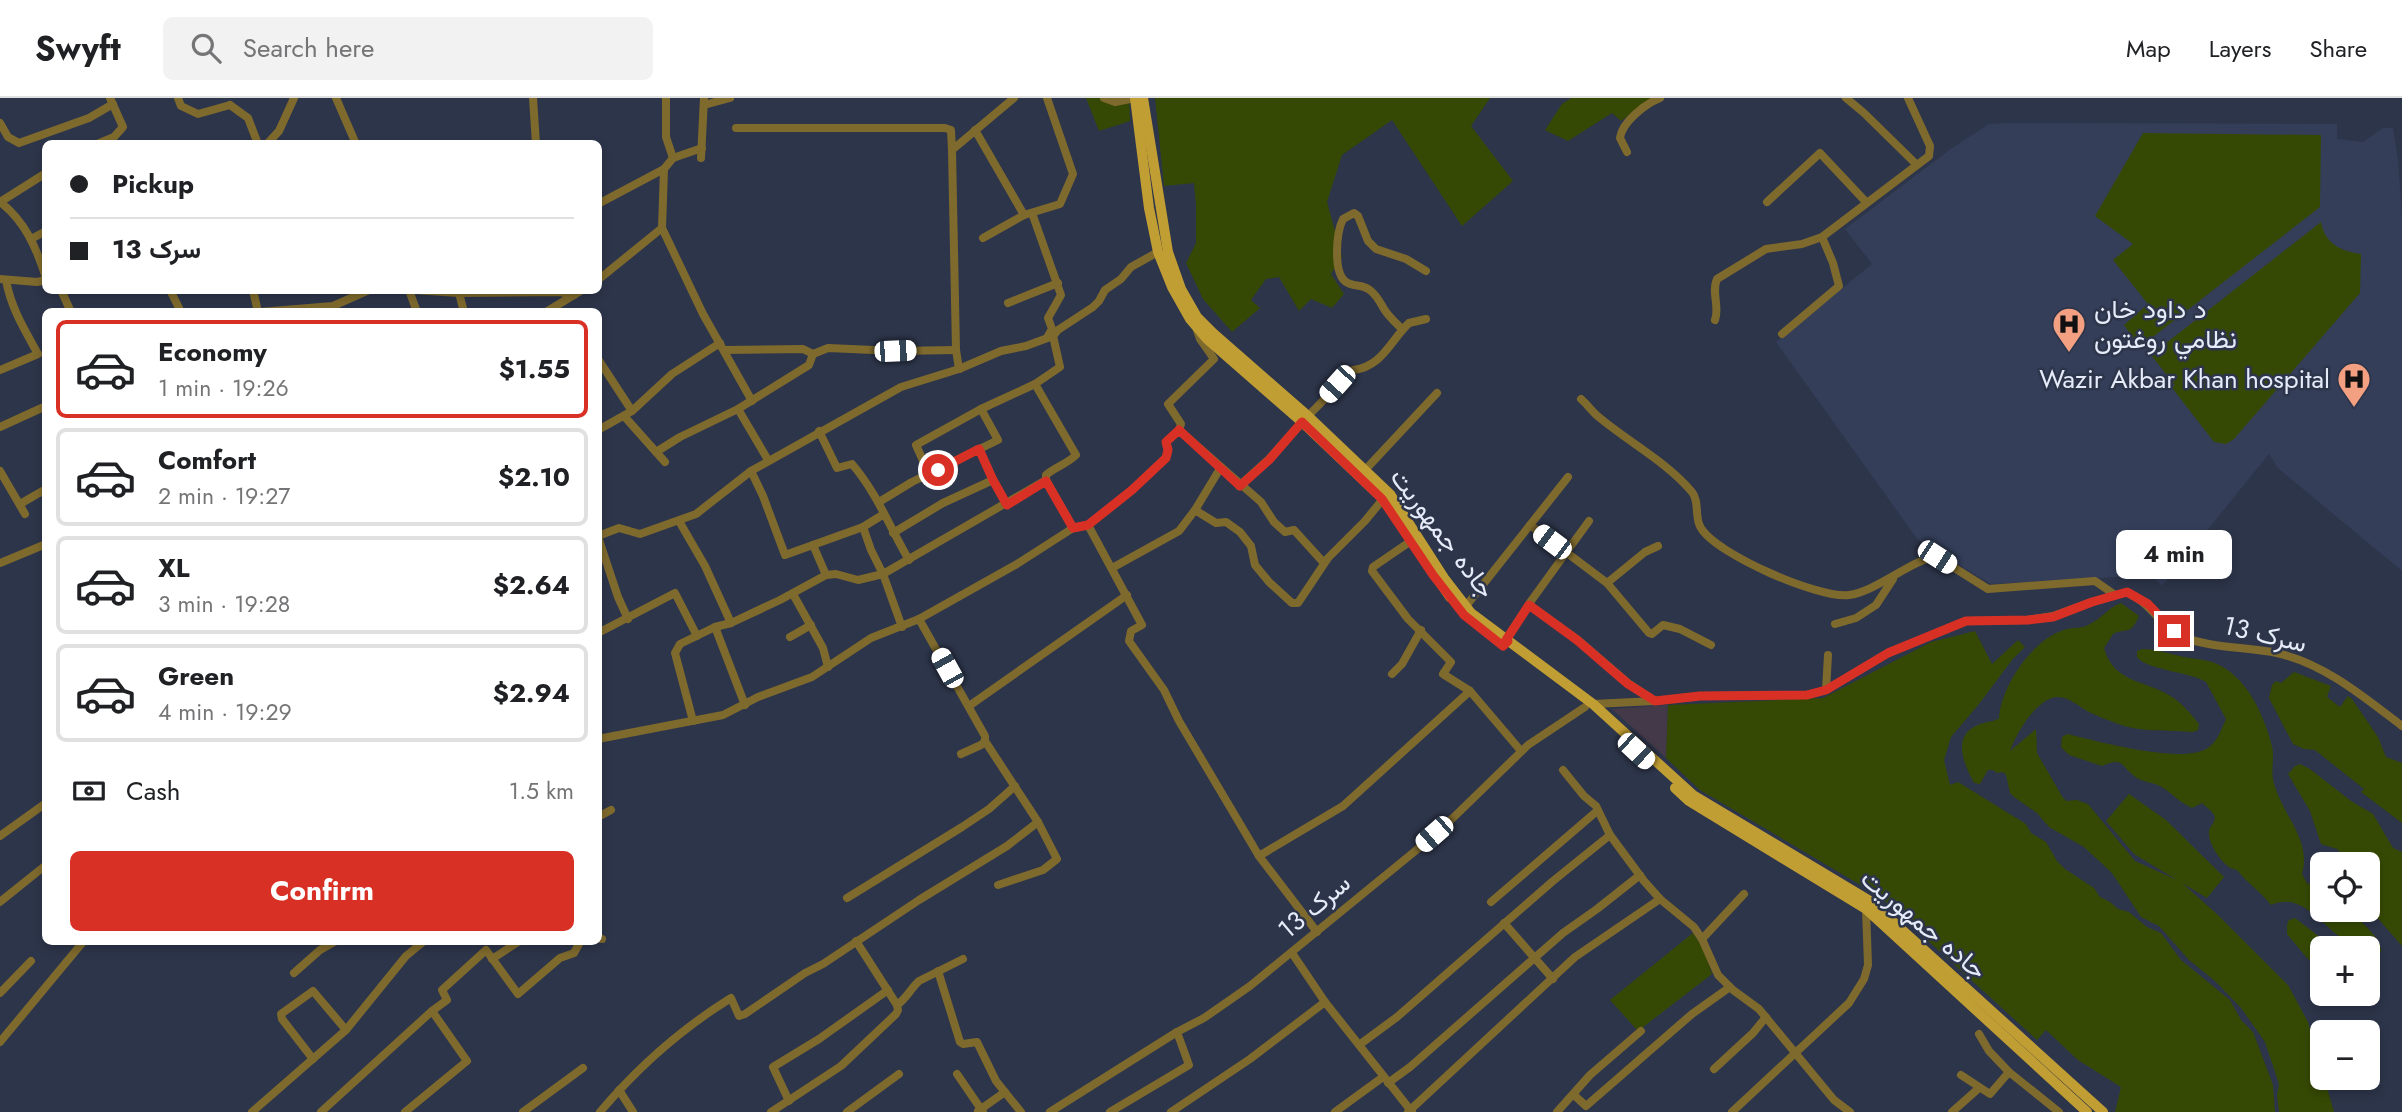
<!DOCTYPE html>
<meta charset="utf-8">
<style>
body{margin:0;font-family:Jost,Vazirmatn,sans-serif;background:#f2f2f2;color:#202124;height:100vh;display:flex;flex-direction:column;font-size:26px;white-space:nowrap}
*{box-sizing:border-box;margin:0}
p{font-size:23px;color:#757577}
.icon{flex:none;width:38px;height:38px;fill:none;stroke:currentColor;stroke-width:2;stroke-linecap:round;stroke-linejoin:round}
.map{position:relative;flex:1;overflow:hidden}
.details{position:absolute;left:42px;top:210px;width:560px;height:637px;display:flex;flex-direction:column;background:#fff;border-radius:10px;box-shadow:0 4px 10px #0003}
.details>*{flex:none}
.hud{position:absolute;left:42px;top:42px;width:560px;height:154px;border-radius:10px;box-shadow:0 4px 10px #0003;display:grid;align-content:center;height:154px;padding:0 28px;background:#fff}
.tools{position:absolute;left:2310px;top:754px;display:grid;gap:14px}
.tools a{display:grid;place-items:center;width:70px;height:70px;border-radius:10px;background:#fff;box-shadow:0 4px 10px #0003;font-size:35px}
.end{position:absolute;width:32px;height:32px;margin:-16px;border:9px solid #d93025;background:#fff;box-shadow:0 0 0 4px #fff}
.from{border-radius:50%}
.bubble{position:absolute;height:49px;border-radius:10px;background:#fff;box-shadow:0 4px 10px #0003;font-size:23px;font-weight:700;line-height:49px;text-align:center}
.car{position:absolute;width:21px;height:42px;margin:-21px -10px;border-radius:9px;box-shadow:0 0 5px 2px #0007;background:linear-gradient(#fff 24%,#345 0 40%,#fff 0 76%,#345 0 86%,#fff 0)}
.hud b{display:flex;align-items:center;gap:24px;height:66px;font-size:26px}
.hud b+b{border-top:2px solid #e0e0e0}
.hud i{width:18px;height:18px;background:#202124}
ul{padding:12px 0 0;list-style:none}
li{display:flex;align-items:center;gap:21px;height:98px;margin:0 14px 10px;padding:0 14px;border:4px solid #e0e0e0;border-radius:10px}
li div{flex:1}
li b{display:block;font-size:26px}
li em{font-style:normal;font-weight:700}
li.active{border-color:#d93025}
li>.icon{width:63px;height:63px;stroke-width:1.5}
.pay{display:flex;align-items:center;gap:18px;height:77px;padding:0 28px;font-size:26px}
.pay p{margin-inline-start:auto}
.primary-button{display:flex;gap:14px;margin-top:auto;padding:14px 28px}
.primary-button a{flex:1;height:80px;border-radius:10px;background:#d93025;color:#fff;font-size:28px;font-weight:700;line-height:80px;text-align:center}
header{display:flex;align-items:center;gap:42px;box-sizing:border-box;height:98px;padding:0 35px;background:#fff;border-bottom:2px solid #e0e0e0}
header strong{font-size:33px}
nav{display:flex;gap:38px;margin-inline-start:auto;font-size:24px}
.search{width:490px;height:63px;background:#f2f2f2;display:flex;align-items:center;gap:18px;box-sizing:border-box;padding:0 24px;border-radius:10px;color:#757577;font-size:26px}
.map>svg:first-child{display:block}
.commercial{fill:#443948}
.built{fill:#343e59}
.green{fill:#364904}
.lines{fill:none;stroke-linecap:round;stroke-linejoin:round}
.minor{stroke:#7f6a2d;stroke-width:8}
.major{stroke:#c19e33;stroke-width:10}
.route{stroke:#d93025;stroke-width:9}
.labels{text-anchor:middle;stroke-width:5;stroke-linejoin:round;paint-order:stroke}
.poi-label{font-size:26px;fill:#e6ebf9;stroke:#2d354a;text-anchor:start}
.street-label{font-size:26px;fill:#e6ebf9;stroke:#2d354a}
</style>
<header>
<strong>Swyft</strong>
<div class="search"><svg class="icon" aria-label="search" viewBox="0 0 24 24"><circle cx="10" cy="10" r="6"/><path d="M15 15l6 6"/></svg>Search here</div>
<nav><a>Map</a><a>Layers</a><a>Share</a></nav>
</header>
<div class="map">
<svg width="2402" height="1014" viewBox="0 0 2402 1014">
<rect width="100%" height="100%" fill="#2d354a"/>
<polygon class="commercial" points="1668,607 1666,660 1612,611"/>
<polygon class="built" points="2006,25 2337,26 2337,41 2363,44 2383,30 2393,30 2398,63 2402,118 2402,473 2278,370 2269,356 2162,488 2152,477 1991,486 1918,442 1776,244 1872,166 1845,131 1952,50 1989,26"/>
<g class="green">
<polygon points="1086,0 1129,0 1130,23 1099,33"/>
<polygon points="1155,0 1490,0 1471,28 1513,83 1462,128 1392,22 1342,57 1327,104 1342,159 1331,176 1344,196 1332,210 1311,201 1299,213 1279,179 1266,181 1251,202 1260,210 1232,234 1203,201 1186,165 1196,145 1196,108 1194,85 1164,88"/>
<polygon points="1571,0 1651,0 1621,23 1612,15 1568,43 1545,32 1562,6"/>
<polygon points="2143,35 2321,37 2320,109 2140,249 2124,227 2148,206 2113,162 2133,146 2095,118"/>
<path d="M 2321,124 C 2325,147 2342,153 2361,156 L 2360,195 L 2234,341 L 2226,346 L 2214,344 L 2173,291 L 2174,286 L 2151,257 Z"/>
<path d="M 2121,505 L 2139,518 C 2130,538 2128,529 2113,536 L 2104,550 C 2114,586 2147,582 2172,599 C 2183,606 2191,616 2199,626 L 2198,632 L 2193,634 C 2172,632 2148,634 2128,629 C 2115,625 2099,619 2087,613 C 2079,608 2068,599 2058,599 C 2037,599 2016,636 2010,653 L 2036,631 L 2037,655 L 2063,700 L 2067,703 L 2077,702 L 2088,706 L 2135,763 L 2177,782 L 2134,756 L 2106,723 L 2129,696 L 2166,722 L 2224,779 L 2207,800 L 2182,785 L 2218,817 L 2288,887 L 2308,924 L 2334,1014 L 2279,1014 L 2277,998 L 2279,986 L 2265,944 L 2241,910 L 2215,883 L 2189,862 L 2159,828 L 2141,819 L 2112,775 L 2084,749 L 2049,729 L 2037,715 L 2014,699 L 2010,695 L 2006,677 L 2003,674 L 1997,675 L 1993,672 L 1988,672 L 1980,686 L 1974,685 C 1964,666 1951,638 1978,627 C 1986,623 1992,625 1999,620 C 2001,588 2033,541 2064,532 C 2072,529 2083,531 2090,526 C 2102,520 2108,510 2121,505 Z"/>
<polygon points="1975,533 1992,566 2018,542 2025,549 2012,562 1979,606 1951,639 1944,662 1950,687 1958,684 2026,726 2031,735 2046,744 2057,763 2065,771 2094,790 2100,799 2110,804 2118,811 2129,814 2147,829 2161,835 2181,862 2230,902 2241,922 2253,934 2273,987 2275,1014 2115,1014 2121,989 2078,962 2046,932 2037,942 1879,798 1700,692 1666,660 1668,607 1823,600 1931,544"/>
<path d="M 2142,551 C 2156,551 2170,556 2184,559 C 2196,561 2211,562 2221,568 C 2249,583 2264,618 2272,648 C 2275,660 2270,673 2274,685 C 2282,717 2312,741 2302,776 L 2307,785 L 2322,793 L 2322,812 L 2349,812 C 2359,822 2383,841 2381,854 C 2377,857 2373,858 2368,855 L 2368,850 C 2330,850 2311,789 2271,807 C 2260,793 2248,786 2237,772 C 2225,772 2207,746 2209,733 C 2210,727 2217,724 2214,717 C 2212,713 2205,708 2202,705 L 2192,710 C 2180,705 2171,694 2160,688 C 2152,684 2141,684 2134,678 C 2120,667 2123,659 2102,668 L 2069,657 L 2061,649 L 2062,639 L 2067,636 C 2097,643 2179,666 2206,651 C 2217,645 2221,632 2226,621 L 2206,584 C 2191,574 2146,572 2137,559 L 2137,553 Z"/>
<polygon points="2294,574 2331,588 2327,599 2340,609 2348,598 2352,601 2378,639 2386,659 2402,665 2402,725 2361,694 2364,691 2315,652 2304,651 2293,646 2269,600 2272,587 2276,583 2281,585"/>
<polygon points="2300,666 2310,671 2351,703 2373,716 2393,750 2402,754 2402,848 2368,809 2368,766 2351,766 2337,751 2321,746 2310,713 2288,676 2295,668"/>
<polygon points="2295,820 2334,850 2322,850 2322,872 2307,860 2287,836 2287,827 2289,822"/>
<polygon points="1693,835 1704,852 1712,876 1638,933 1610,902"/>
</g>
<g class="lines">
<g class="minor">
<polyline points="178,0 181,8 198,16 230,7"/>
<polyline points="336,0 356,46"/>
<polyline points="533,0 536,46"/>
<polyline points="666,0 666,39 673,60"/>
<polyline points="1104,0 1115,4 1135,0"/>
<polyline points="1846,0 1864,15 1917,67"/>
<polyline points="230,7 248,20 258,46"/>
<polyline points="704,7 730,0"/>
<polyline points="0,25 8,39 19,45 89,20 113,6"/>
<polyline points="736,30 945,30 951,32 952,52"/>
<polyline points="975,32 1024,117"/>
<polyline points="97,46 114,39 123,29 110,0"/>
<polyline points="267,46 279,33 294,0"/>
<polyline points="702,50 673,60 664,71 662,130 703,216 752,303"/>
<path d="M 1627,54 L 1620,40 C 1622,24 1645,6 1660,0"/>
<polyline points="701,60 704,0"/>
<path d="M 0,104 C 25,123 37,151 46,180"/>
<polyline points="0,104 46,75"/>
<polyline points="1767,104 1820,55 1866,104"/>
<polyline points="598,106 664,71"/>
<polyline points="1032,115 1061,197 1048,220 1052,231 1048,238"/>
<polyline points="983,140 1024,117 1060,106 1073,76 1047,0"/>
<polyline points="31,141 46,133"/>
<polyline points="0,181 37,184 46,182"/>
<polyline points="598,182 662,130"/>
<polyline points="61,192 71,214"/>
<polyline points="170,192 181,214"/>
<polyline points="253,192 258,214"/>
<polyline points="409,192 417,214"/>
<polyline points="414,192 459,195 560,194 574,197"/>
<polyline points="459,195 464,214"/>
<polyline points="1008,205 1058,185"/>
<polyline points="260,214 333,208 369,192"/>
<polyline points="546,214 582,192"/>
<path d="M 1715,222 C 1720,209 1711,194 1717,181 L 1766,151 L 1802,146 L 1822,139 L 1929,58 L 1930,48 L 1908,0"/>
<path d="M 1402,231 C 1396,225 1388,218 1384,211 C 1380,204 1377,198 1371,193 C 1364,186 1353,189 1346,184 C 1333,175 1336,135 1343,121 L 1354,115 L 1358,118 L 1368,143 L 1376,151 L 1406,161 L 1426,173"/>
<polyline points="1197,232 1200,241 1214,261 1168,306 1181,326 1179,332 1261,404 1274,424 1285,434 1294,432 1324,465"/>
<polyline points="1782,236 1839,188 1833,165 1822,139"/>
<polyline points="724,252 803,251 813,256 809,267 738,311 768,362"/>
<polyline points="813,256 828,250 896,253 956,252"/>
<polyline points="598,261 632,313"/>
<polyline points="959,271 956,252 952,52 1014,0"/>
<path d="M 0,272 L 38,256 C 24,231 11,210 6,182"/>
<path d="M 1581,301 C 1588,307 1593,315 1600,320 C 1630,345 1667,364 1692,394 C 1700,404 1694,420 1701,430 C 1716,456 1819,501 1849,497 C 1876,494 1915,459 1937,459 L 1988,491 L 2095,483 L 2115,497"/>
<polyline points="624,318 665,364"/>
<path d="M 1308,318 L 1353,272 C 1382,269 1390,243 1409,225 L 1426,221"/>
<polyline points="0,329 46,308"/>
<polyline points="598,332 632,313 672,276 720,245"/>
<path d="M 819,333 L 837,370 L 852,366 C 877,395 890,430 909,462"/>
<polyline points="979,351 993,382 1007,407"/>
<polyline points="656,354 680,339 738,311"/>
<polyline points="1366,371 1437,295"/>
<polyline points="0,373 25,416"/>
<polyline points="751,373 763,398 785,457 863,429"/>
<polyline points="929,376 916,347 981,311 1035,286 1060,269 1053,238"/>
<polyline points="1046,382 1073,430"/>
<polyline points="1239,388 1269,361 1302,324"/>
<polyline points="879,404 912,384 998,342 981,311"/>
<polyline points="20,406 46,391"/>
<polyline points="1195,412 1216,425 1226,424 1240,434 1251,448 1255,467 1269,484 1292,505 1298,505 1328,460 1365,423 1383,401"/>
<polyline points="884,416 863,429 871,452 883,476 902,529"/>
<polyline points="679,423 705,468 731,525"/>
<polyline points="1088,427 1142,527 1131,533 1129,543 1164,592 1179,623 1259,758 1317,834"/>
<polyline points="1530,427 1607,485 1649,535 1652,536 1663,527 1680,531 1711,547"/>
<polyline points="893,435 943,405 993,382"/>
<polyline points="598,438 619,430 640,436 696,416 751,373 901,289 959,271 1001,253 1026,248 1053,238 1058,232 1093,209 1099,203 1105,192 1121,181 1131,169 1158,154"/>
<polyline points="598,439 618,499 628,521"/>
<polyline points="1411,443 1373,469 1372,473 1408,521 1451,564 1443,576 1470,593 1521,653"/>
<polyline points="813,447 826,477"/>
<polyline points="0,465 46,446"/>
<polyline points="1112,470 1179,433 1195,412 1221,369"/>
<polyline points="1607,485 1645,454 1658,448"/>
<polyline points="793,496 823,550 828,569"/>
<polyline points="1529,507 1578,542 1628,585 1655,603"/>
<polyline points="1466,508 1568,379"/>
<polyline points="919,521 985,638 985,643 981,647 961,656"/>
<polyline points="1835,526 1856,520 1876,507 1893,481"/>
<polyline points="715,529 745,607"/>
<polyline points="598,535 675,495 697,538"/>
<polyline points="790,539 811,527"/>
<polyline points="1506,542 1531,503 1589,423"/>
<polyline points="1392,576 1402,566 1421,532"/>
<polyline points="1826,592 1828,557"/>
<path d="M 1593,606 L 1655,603 L 1700,598 L 1807,597 L 1826,592 L 1888,555 L 1966,523 L 2028,522 L 2053,518 L 2092,504 L 2127,494 C 2151,505 2161,529 2181,538 C 2208,550 2247,549 2277,555 C 2325,566 2364,599 2402,628"/>
<polyline points="969,608 1127,497"/>
<path d="M 693,623 L 675,555 L 680,546 L 715,529 L 731,525 L 780,502 L 826,477 L 836,476 L 858,482 L 883,476 L 1046,382 L 1046,377 C 1055,369 1067,366 1076,357 L 1035,286"/>
<polyline points="598,641 723,617 758,599 812,579 871,540 919,521 1017,466 1073,430 1088,427 1132,392 1166,360 1168,352 1166,344 1179,332"/>
<polyline points="985,643 1038,724 1057,761 1043,772 998,787"/>
<polyline points="1563,672 1584,698 1596,708 1610,737 1644,783 1660,801 1694,829 1702,841 1718,877 1733,892 1759,911 1834,1002 1850,1014"/>
<polyline points="598,719 611,712"/>
<polyline points="0,738 46,705"/>
<polyline points="1259,758 1343,708 1470,593"/>
<polyline points="847,800 962,729 989,711 1015,688"/>
<polyline points="0,804 46,767"/>
<polyline points="1491,804 1597,713"/>
<polyline points="1504,825 1553,881"/>
<polyline points="598,840 602,841"/>
<polyline points="1702,841 1744,796"/>
<polyline points="856,843 897,907"/>
<polyline points="1292,855 1325,904 1412,1014"/>
<polyline points="492,861 518,844"/>
<polyline points="938,873 960,944 963,946 977,944 996,983 1021,1014"/>
<polyline points="294,875 320,852 334,844"/>
<polyline points="0,895 31,863"/>
<polyline points="1979,936 1989,953 2009,974 2059,1014"/>
<polyline points="0,944 83,844"/>
<polyline points="1359,947 1397,919 1553,783 1610,737"/>
<polyline points="313,961 282,921 281,916 313,893 346,932"/>
<polyline points="1714,971 1753,935 1766,919"/>
<polyline points="957,976 983,1014"/>
<polyline points="1961,977 1990,996 2009,974"/>
<polyline points="1388,985 1410,969 1563,835 1597,811 1640,777"/>
<polyline points="619,992 633,1014"/>
<polyline points="1574,997 1586,1008 1692,916 1730,889"/>
<polyline points="789,1003 773,969 819,941 888,892"/>
<polyline points="978,1013 1005,994"/>
<polyline points="252,1014 346,932 406,858 423,844"/>
<polyline points="321,1014 432,913 447,902 442,892 486,852 518,896 560,860 574,855 580,844"/>
<polyline points="405,1014 467,963 432,913"/>
<polyline points="523,1014 583,970"/>
<path d="M 600,1014 C 638,969 681,931 731,900 L 739,918 L 745,916 L 805,875 L 823,866 L 919,802 L 1007,748 L 1038,724"/>
<path d="M 771,1014 L 841,968 L 896,916 L 898,912 L 897,907 C 907,900 911,890 919,883 L 963,861"/>
<polyline points="847,1014 899,976"/>
<polyline points="1050,1014 1177,934 1204,920 1250,888 1414,754 1454,719 1528,647 1585,609"/>
<polyline points="1110,1014 1189,967 1177,934"/>
<polyline points="1171,1014 1250,961 1325,904"/>
<polyline points="1335,1014 1383,979"/>
<polyline points="1408,1014 1575,859 1660,801"/>
<polyline points="1557,1014 1590,977 1641,933"/>
<polyline points="1732,1014 1849,905 1864,881 1868,867 1866,811"/>
<polyline points="1952,1014 1979,990"/>
</g>
<g class="major">
<polyline points="1135,0 1149,110 1158,154 1172,189 1190,221 1207,241 1302,324 1383,401 1450,499"/>
<polyline points="1143,0 1168,154 1181,191 1197,219 1213,235 1308,318 1390,396 1444,480 1471,515 1593,606 1693,697 1870,803 2103,1014"/>
<polyline points="1675,690 1689,703 1866,811 2087,1014"/>
</g>
</g>
<g class="lines">
<polyline class="route" points="938,372 979,351 993,382 1007,407 1046,383 1073,430 1088,427 1132,392 1166,360 1168,352 1166,344 1179,332 1240,388 1269,362 1302,324 1382,401 1433,477 1464,517 1503,548 1508,543 1506,542 1529,507 1577,542 1628,586 1655,603 1700,598 1807,597 1826,592 1888,555 1966,523 2028,522 2053,519 2092,504 2127,494 2148,506 2174,533"/>
</g>
<defs>
<symbol id="hospital-pin" viewBox="-11 -11 22 30"><path d="M0 17L-7.5 6A9.5 9.5 0 1 1 7.5 6Z" fill="#f3a082" stroke="#2d354a"/><path d="M-5-5h3v3.5h4V-5h3V5h-3V1.5h-4V5h-3Z" fill="#111"/></symbol>
</defs>
<g fill-rule="evenodd">
<use href="#hospital-pin" x="2050" y="207" width="38" height="52"/>
<use href="#hospital-pin" x="2335" y="262" width="38" height="52"/>
</g>
<g class="labels">
<g class="poi-label">
<text x="2094" y="220">د داود خان<tspan x="2094" dy="30">نظامي روغتون</tspan></text>
<text x="2330" y="290" text-anchor="end">Wazir Akbar Khan hospital</text>
</g>
<g class="street-label">
<text transform="translate(1443 435) rotate(53)" y="9">جاده جمهوریت</text>
<text transform="translate(2265 536) rotate(13)" y="9">سرک 13</text>
<text transform="translate(1314 808) rotate(-40)" y="9">سرک 13</text>
<text transform="translate(1924 826) rotate(40)" y="9">جاده جمهوریت</text>
</g>
</g>
</svg>
<div class="tools">
<a><svg class="icon" aria-label="locate" viewBox="0 0 24 24"><circle cx="12" cy="12" r="6"/><path d="M12 2v4M12 18v4M2 12h4M18 12h4"/></svg></a>
<a>+</a>
<a>−</a>
</div>
<i class="end from" style="left:938px;top:372px"></i>
<i class="end" style="left:2174px;top:533px"></i>
<div class="bubble" style="left:2116px;top:432px;width:116px">4 min</div>
<i class="car" style="left:895px;top:253px;rotate:88deg"></i>
<i class="car" style="left:1337px;top:286px;rotate:222deg"></i>
<i class="car" style="left:1552px;top:444px;rotate:307deg"></i>
<i class="car" style="left:1937px;top:459px;rotate:123deg"></i>
<i class="car" style="left:947px;top:570px;rotate:331deg"></i>
<i class="car" style="left:1636px;top:653px;rotate:133deg"></i>
<i class="car" style="left:1434px;top:736px;rotate:229deg"></i>
<div class="hud">
<b><i class="from"></i>Pickup</b>
<b><i></i>سرک 13</b>
</div>
<section class="details">
<ul>
<li class="active"><svg class="icon" aria-label="car" viewBox="0 0 24 24"><path d="M5 17H2v-5l4-1 3-4h7l3 4 3 1v5h-3M9 17h6M6 11h13"/><circle cx="7" cy="17" r="2"/><circle cx="17" cy="17" r="2"/></svg><div><b>Economy</b><p>1 min · 19:26</p></div><em>$1.55</em></li>
<li><svg class="icon" aria-label="car" viewBox="0 0 24 24"><path d="M5 17H2v-5l4-1 3-4h7l3 4 3 1v5h-3M9 17h6M6 11h13"/><circle cx="7" cy="17" r="2"/><circle cx="17" cy="17" r="2"/></svg><div><b>Comfort</b><p>2 min · 19:27</p></div><em>$2.10</em></li>
<li><svg class="icon" aria-label="car" viewBox="0 0 24 24"><path d="M5 17H2v-5l4-1 3-4h7l3 4 3 1v5h-3M9 17h6M6 11h13"/><circle cx="7" cy="17" r="2"/><circle cx="17" cy="17" r="2"/></svg><div><b>XL</b><p>3 min · 19:28</p></div><em>$2.64</em></li>
<li><svg class="icon" aria-label="car" viewBox="0 0 24 24"><path d="M5 17H2v-5l4-1 3-4h7l3 4 3 1v5h-3M9 17h6M6 11h13"/><circle cx="7" cy="17" r="2"/><circle cx="17" cy="17" r="2"/></svg><div><b>Green</b><p>4 min · 19:29</p></div><em>$2.94</em></li>
</ul>
<div class="pay"><svg class="icon" aria-label="cash" viewBox="0 0 24 24"><path d="M3 7h18v10H3z"/><circle cx="12" cy="12" r="2"/></svg>Cash<p>1.5 km</p></div>
<div class="primary-button"><a>Confirm</a></div>
</section>
</div>
